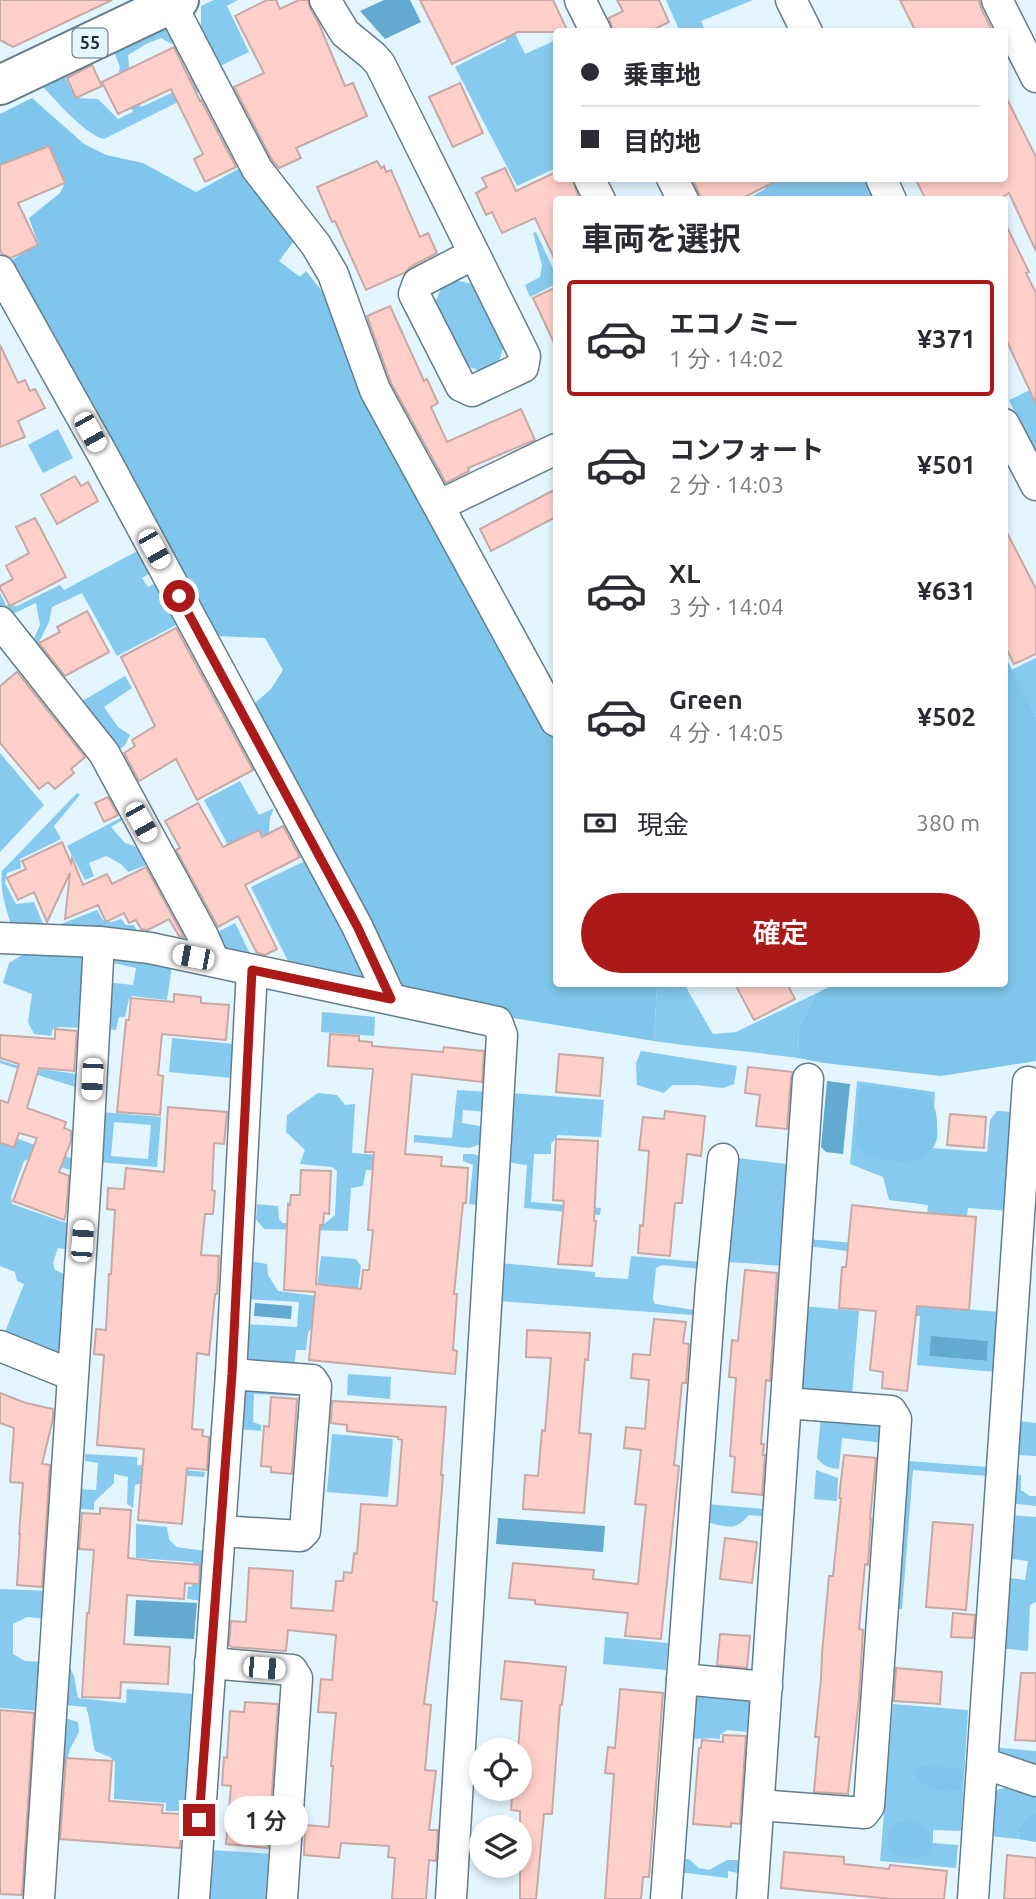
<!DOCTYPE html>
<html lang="ja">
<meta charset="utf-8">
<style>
body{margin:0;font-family:Ubuntu,"Noto Sans JP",sans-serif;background:#f2f2f3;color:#2b2b33;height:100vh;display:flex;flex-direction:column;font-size:26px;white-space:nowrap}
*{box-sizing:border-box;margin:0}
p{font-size:23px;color:#7c7c81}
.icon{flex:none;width:38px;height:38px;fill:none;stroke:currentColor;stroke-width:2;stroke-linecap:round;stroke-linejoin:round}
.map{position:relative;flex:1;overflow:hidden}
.panel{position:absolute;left:553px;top:196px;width:455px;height:791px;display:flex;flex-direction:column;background:#fff;border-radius:7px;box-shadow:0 4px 10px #0003}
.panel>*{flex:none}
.guide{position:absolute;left:553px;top:28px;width:455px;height:154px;border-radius:7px;box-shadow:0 4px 10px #0003;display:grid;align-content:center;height:154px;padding:0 28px;background:#fff}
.tools{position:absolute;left:469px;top:1738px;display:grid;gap:14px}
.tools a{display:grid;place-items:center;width:63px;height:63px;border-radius:50%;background:#fff;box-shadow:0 4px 10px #0003;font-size:35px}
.end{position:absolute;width:32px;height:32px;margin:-16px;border:9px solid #ab1918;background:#fff;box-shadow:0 0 0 4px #fff}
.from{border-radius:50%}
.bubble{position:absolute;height:49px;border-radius:24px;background:#fff;box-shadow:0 4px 10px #0003;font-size:23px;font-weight:600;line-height:49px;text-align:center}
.car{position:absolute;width:21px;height:42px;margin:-21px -10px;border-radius:9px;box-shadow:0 0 5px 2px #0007;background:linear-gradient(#fff 24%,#345 0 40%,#fff 0 76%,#345 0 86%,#fff 0)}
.guide b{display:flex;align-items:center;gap:24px;height:66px;font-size:26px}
.guide b+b{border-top:2px solid #e1e1e2}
.guide i{width:18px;height:18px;background:#2b2b33}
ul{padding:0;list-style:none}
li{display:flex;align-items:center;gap:21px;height:116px;margin:0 14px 10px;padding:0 14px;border:4px solid transparent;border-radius:7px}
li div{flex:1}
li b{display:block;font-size:26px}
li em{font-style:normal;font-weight:600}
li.selected{border-color:#ab1918}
li>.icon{width:63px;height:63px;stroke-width:1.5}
h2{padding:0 28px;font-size:32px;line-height:84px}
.pay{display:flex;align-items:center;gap:18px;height:77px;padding:0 28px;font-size:26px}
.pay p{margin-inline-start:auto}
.button{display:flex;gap:14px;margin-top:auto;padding:14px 28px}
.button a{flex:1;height:80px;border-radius:42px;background:#ab1918;color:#fff;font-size:28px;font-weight:600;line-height:80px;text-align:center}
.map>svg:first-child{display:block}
.green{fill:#87caef;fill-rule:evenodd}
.forest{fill:#7ec6ec}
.water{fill:#62aacf}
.building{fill:#ffd0c9;stroke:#c8a8a3;stroke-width:2}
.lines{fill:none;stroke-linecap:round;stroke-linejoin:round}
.minor-casing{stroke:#637d8c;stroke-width:33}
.primary-casing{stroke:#637d8c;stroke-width:42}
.minor{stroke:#fff;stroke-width:30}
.primary{stroke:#fff;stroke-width:38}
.route{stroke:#ab1918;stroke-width:9}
.labels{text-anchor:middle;stroke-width:6;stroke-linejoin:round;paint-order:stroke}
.shield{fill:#e3f5ff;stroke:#5d6a72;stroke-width:2}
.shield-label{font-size:18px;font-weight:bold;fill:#242f35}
</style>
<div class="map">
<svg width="1036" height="1899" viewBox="0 0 1036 1899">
<rect width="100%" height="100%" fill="#e3f5ff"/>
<g class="green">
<polygon points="214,0 238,0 227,6 249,52 218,67 201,33 201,6"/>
<polygon points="666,0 753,0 701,21 705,31 680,32"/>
<polygon points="502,7 525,54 556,40 556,134 554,135 556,141 556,168 517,186 455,67 506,41 492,12"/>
<path d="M 165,18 L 202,90 L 104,139 C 83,134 52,96 37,80 L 61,69 L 76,98 L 98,99 L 118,119 L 133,112 L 117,79 L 120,67 L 111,44 ZM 161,38 L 174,45 L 190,76 L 187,86 L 141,107 L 127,79 L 130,76 L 128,55 L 146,44 Z"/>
<polygon points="767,178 865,179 875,198 872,200 746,200 765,189 762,181"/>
<polygon points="536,232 556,275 556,284 530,297 525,285 540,277 542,265 533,233"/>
<polygon points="456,280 475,285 504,345 499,362 481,371 463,365 434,306 441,288"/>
<polygon points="1036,387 1036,455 1009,400"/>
<polygon points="58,429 73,458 43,473 28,445"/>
<polygon points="145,547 157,569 142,578 148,587 163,579 186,620 117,656 82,593 52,607 49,622 37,646 30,647 40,625 36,603 6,617 0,609 0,593 6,605 17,606 60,585 64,590"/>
<polygon points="1036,658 1036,717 1011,670"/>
<polygon points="125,676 132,688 104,707 118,727 130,735 125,745 117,752 77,704"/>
<polygon points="0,753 44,805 0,852"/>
<polygon points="240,781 259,815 274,808 270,818 269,833 263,837 258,830 228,845 204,800"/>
<path d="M 77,793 L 80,795 L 54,826 L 61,839 L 20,859 L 21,868 L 7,873 L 5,883 L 16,904 L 34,902 L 44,926 L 11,924 C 5,907 0,889 2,871 Z"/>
<polygon points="126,815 128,817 111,827 125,843 149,851 155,862 128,872 121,864 106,856 89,863 94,876 85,880 67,846"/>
<polygon points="305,861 358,962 364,978 291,967 251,887"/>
<polygon points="97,910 103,920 112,922 121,919 126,925 134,925 139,934 53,927"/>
<polygon points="235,923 252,958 220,950 212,935"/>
<polygon points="24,954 87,956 85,1090 0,1063 0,1060 15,1065 76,1074 83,1071 83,1028 59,1027 53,1029 51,1036 34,1034 28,1022 32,994 3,983 9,963"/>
<polygon points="113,957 172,965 167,1000 132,996 129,999 125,1017 119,1017 116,1030 104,1029 106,982 133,985 136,968 109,962"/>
<path d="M 657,984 L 684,984 L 713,1034 L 736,1032 L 815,994 L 799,1029 L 798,1058 C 750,1051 702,1048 654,1041 Z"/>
<polygon points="322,1012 375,1017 374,1036 321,1032"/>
<polygon points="172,1038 234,1044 231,1078 169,1072"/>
<polygon points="641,1051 737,1066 734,1084 723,1088 696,1085 672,1085 664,1093 637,1085 636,1063"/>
<path d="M 857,1081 L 935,1092 L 932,1148 L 987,1152 L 990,1120 L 997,1111 L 1013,1112 L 1009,1211 L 968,1208 L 967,1216 L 926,1306 L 1001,1312 L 995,1372 L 917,1365 L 920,1316 L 893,1314 L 894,1257 L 807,1246 L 808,1239 L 924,1249 L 928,1205 L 889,1200 L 883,1177 L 850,1164 ZM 931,1337 L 988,1341 L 987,1361 L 929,1356 Z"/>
<polygon points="457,1090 489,1092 488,1112 463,1110 462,1123 486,1127 484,1143 469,1148 414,1142 414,1135 452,1138"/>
<polygon points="318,1093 337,1095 345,1105 355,1104 352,1153 394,1156 394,1171 366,1170 363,1186 351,1188 348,1231 264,1229 256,1219 257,1204 278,1206 279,1219 283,1223 323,1225 335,1215 337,1171 332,1167 300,1164 305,1150 286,1132 287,1115"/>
<polygon points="510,1093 604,1100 601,1137 558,1135 551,1144 551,1154 534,1154 531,1202 601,1208 600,1215 524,1208 527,1165 504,1162"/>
<path d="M 102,1112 L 161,1117 L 157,1167 L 98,1162 ZM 114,1122 L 151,1125 L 148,1159 L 111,1156 Z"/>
<polygon points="0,1132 78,1161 77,1172 31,1158 24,1161 11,1197 12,1204 72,1225 70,1250 58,1248 53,1263 55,1270 69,1276 64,1350 56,1354 3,1337 24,1284 17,1281 15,1272 0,1266"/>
<polygon points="463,1154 474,1154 484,1158 480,1205 469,1204 473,1165 463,1161"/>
<polygon points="737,1158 794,1165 784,1266 728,1262"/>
<polygon points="321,1256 356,1259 361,1266 357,1296 314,1324 308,1333 306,1350 296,1350 294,1368 253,1365 242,1357 244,1324 297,1327 299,1302 247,1299 249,1261 267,1264 268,1275 278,1291 316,1296"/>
<polygon points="631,1256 701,1262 701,1269 662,1265 656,1268 653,1299 655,1304 695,1310 693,1315 498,1301 499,1263 595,1272 595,1277 628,1279"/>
<polygon points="802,1306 859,1311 852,1396 804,1391 797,1382"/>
<polygon points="348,1374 391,1377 390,1399 347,1395"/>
<polygon points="248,1384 303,1392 297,1396 254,1394 253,1422 261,1425 261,1431 237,1429 239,1393"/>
<path d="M 821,1416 L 879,1422 L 883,1431 L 883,1443 L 842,1438 L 839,1469 C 829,1468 823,1466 817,1458 Z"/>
<polygon points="1017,1421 1036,1423 1036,1456 1015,1455"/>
<polygon points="332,1434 393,1439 388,1497 327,1492"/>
<polygon points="85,1454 137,1457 137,1465 205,1472 204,1477 146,1473 142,1483 135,1485 133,1508 127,1504 128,1477 114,1474 114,1483 94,1502 94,1510 74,1508 78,1489 96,1490 98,1463 85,1461"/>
<polygon points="908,1461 987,1467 987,1476 913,1470 902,1609 897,1609"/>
<polygon points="816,1470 838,1478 837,1501 814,1499"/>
<polygon points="1012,1474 1021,1475 1021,1490 1030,1496 1036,1496 1036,1506 1010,1503"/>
<path d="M 706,1504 L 763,1509 L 763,1516 L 749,1515 C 735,1531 729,1527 710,1523 L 704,1585 L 697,1583 Z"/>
<polygon points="1008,1515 1036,1517 1036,1602 1030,1605 1028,1651 999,1648 1004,1577 1025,1580 1028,1561 1005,1558"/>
<path d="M 136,1524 L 167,1527 L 169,1539 L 176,1547 L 206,1551 L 203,1601 L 187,1599 L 188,1586 L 191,1587 C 197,1580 197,1570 193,1562 L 136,1558 Z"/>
<polygon points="0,1589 50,1591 49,1619 27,1617 13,1624 13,1654 25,1661 46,1662 41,1711 0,1708"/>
<polygon points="605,1637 668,1643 666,1670 603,1664"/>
<path d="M 69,1666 L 74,1676 L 78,1698 L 126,1703 L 127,1689 L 194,1694 L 184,1811 L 166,1811 L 166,1803 L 114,1799 L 115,1762 L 110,1757 L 95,1751 C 91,1736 91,1722 86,1707 L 66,1705 L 65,1718 L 78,1722 L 79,1732 L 70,1749 L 65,1767 L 53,1765 Z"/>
<path d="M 692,1692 L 752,1698 L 748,1732 L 727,1730 L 720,1735 L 720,1739 C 708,1737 699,1740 688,1738 Z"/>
<polygon points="893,1704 968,1710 961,1831 933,1830 933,1843 958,1845 956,1868 880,1861"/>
<polygon points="991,1747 1036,1751 1036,1766 1010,1762"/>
<polygon points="1007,1787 1036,1792 1036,1812 1030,1814 1018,1829 1019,1839 988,1836 993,1791"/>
<polygon points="211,1850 274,1854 271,1899 207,1899"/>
<polygon points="679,1857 690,1860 699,1868 709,1870 727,1860 740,1860 738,1873 728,1871 728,1878 678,1872"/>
</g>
<g class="forest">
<polygon points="32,98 84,144 106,155 143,163 196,192 242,167 294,241 279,261 300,277 306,271 332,304 366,395 556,743 556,984 657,984 654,1041 513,1018 407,993 255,703 271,689 283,670 265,638 216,636 9,262 38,243 29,218 60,193 65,183 48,146 1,166 0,169 0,114"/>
<polygon points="1005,656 1036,717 1036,1061 941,1076 824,1063 798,1058 799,1029 815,994 835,984 1004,984"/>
<path d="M 868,1085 L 925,1093 C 933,1099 937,1112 937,1123 C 937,1127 938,1135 937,1139 C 927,1172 887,1161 864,1154 L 856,1142 L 860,1089 Z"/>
<path d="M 918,1766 L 957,1768 C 964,1775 962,1782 959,1790 C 942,1792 925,1791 916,1775 Z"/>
<polygon points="1036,1812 1036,1842 1019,1839 1018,1829 1030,1814"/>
<path d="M 911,1820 L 929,1832 L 932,1847 L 928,1855 C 913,1861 902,1860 888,1851 L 889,1832 L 896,1823 Z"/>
</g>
<g class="water">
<polygon points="384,0 410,0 421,22 385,39 360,11"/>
<polygon points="827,1081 850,1084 843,1154 826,1152 821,1147"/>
<polygon points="255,1303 292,1306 291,1319 254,1316"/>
<polygon points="931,1336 988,1341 987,1361 929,1356"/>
<polygon points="498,1518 605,1526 603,1552 496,1544"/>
<polygon points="136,1600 197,1603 194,1639 134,1636"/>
</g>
<g class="building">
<polygon points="0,0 112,0 13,47 0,40"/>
<polygon points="267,0 276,0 280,9 299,0 308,0 310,8 319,24 345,86 353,83 367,116 296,148 301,158 279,168 272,160 234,87 264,73 235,16"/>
<polygon points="420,0 553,0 568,32 518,32 452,64"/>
<polygon points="617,0 659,0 669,22 648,32 613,32 609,18 623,11"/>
<polygon points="900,0 979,0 981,8 993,32 916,32"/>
<polygon points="174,47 200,101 201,100 236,167 205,182 194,159 203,154 171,89 118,114 102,82"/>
<polygon points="92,65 102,86 76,98 67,78"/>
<polygon points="460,83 483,133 453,147 429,97"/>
<polygon points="1004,93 1036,157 1036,251 1009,193 998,200 926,200 915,178 1004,178"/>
<polygon points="49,146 65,183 18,203 38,245 11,258 2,254 0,249 0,165"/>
<polygon points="377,161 381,168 384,166 386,172 391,170 420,237 428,233 437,253 410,267 406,272 366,290 335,221 332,222 317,187"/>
<polygon points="505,168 516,191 556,172 556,178 572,178 579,198 575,200 556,200 556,262 535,218 502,233 492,212 486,215 476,193 487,187 482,178"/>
<polygon points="692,178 782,178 739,200 702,200"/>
<polygon points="1004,221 1029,272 1026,273 1036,293 1036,404 1004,335"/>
<polygon points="556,287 556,347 533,298"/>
<polygon points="390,306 424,381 427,379 438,403 431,407 447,442 521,409 535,440 468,468 469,471 446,483 391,383 367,316"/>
<polygon points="0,345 18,383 25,380 30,391 35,389 45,408 18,421 25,437 0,447"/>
<polygon points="75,476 81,486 88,482 98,501 57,524 41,495"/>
<polygon points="556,489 556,517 491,551 480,529"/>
<polygon points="35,518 66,577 10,606 0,588 0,586 13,579 6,566 29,553 16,527"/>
<polygon points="1004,527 1036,589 1036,654 1014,664 1004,644"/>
<polygon points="87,611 109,652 65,676 39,643 60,632 57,627"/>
<polygon points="176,628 253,770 197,800 176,759 139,781 124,753 135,746 132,740 155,726 121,657"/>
<polygon points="17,672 85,757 71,769 74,773 55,789 48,782 39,789 0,743 0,686"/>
<polygon points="108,797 118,815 104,822 95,803"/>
<polygon points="198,803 223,847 259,830 262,837 283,826 300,857 245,885 277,949 265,955 257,953 238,916 218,927 176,850 180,848 165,821"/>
<polygon points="62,842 71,863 72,858 83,885 107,874 112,884 146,867 184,937 179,936 169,919 148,930 141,929 136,920 129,923 124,913 106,922 98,905 65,919 70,873 47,922 34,892 18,900 7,878 26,869 22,861"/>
<polygon points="735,984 787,984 795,999 754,1020"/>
<polygon points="174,994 201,997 201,1003 229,1005 226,1040 162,1034 158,1075 163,1076 160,1115 117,1112 126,1020 129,1020 131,998 174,1002"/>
<polygon points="55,1029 77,1031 74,1071 39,1068 27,1108 66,1122 64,1128 71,1131 71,1141 59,1172 69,1176 66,1213 64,1220 13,1201 37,1138 19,1133 14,1147 0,1143 0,1100 8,1103 19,1064 0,1058 0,1035 55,1039"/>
<polygon points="330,1034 359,1036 359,1041 372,1042 372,1046 443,1052 444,1047 484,1051 482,1082 412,1074 405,1154 442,1157 441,1166 468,1168 466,1203 463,1203 454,1294 457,1294 453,1350 457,1351 455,1374 309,1360 315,1292 284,1290 288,1204 290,1205 291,1195 300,1195 301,1170 331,1171 329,1214 324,1213 323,1225 320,1225 316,1284 361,1289 363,1270 369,1270 373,1230 368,1230 374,1152 365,1152 373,1069 328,1066"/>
<polygon points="559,1054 603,1058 600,1096 556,1092"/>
<polygon points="748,1067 793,1072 791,1078 787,1129 756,1126 760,1095 745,1093"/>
<polygon points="168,1107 227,1112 224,1144 214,1143 212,1190 215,1191 213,1214 205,1214 201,1255 219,1256 217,1294 215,1294 209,1355 197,1353 192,1429 203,1430 202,1436 209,1437 207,1470 187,1468 182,1524 138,1520 144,1449 97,1445 104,1355 94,1354 96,1329 106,1330 109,1274 111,1274 115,1210 107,1209 108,1188 124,1189 126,1168 164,1172"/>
<polygon points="665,1111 705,1116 701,1156 687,1154 682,1203 675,1203 670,1256 638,1253 640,1225 643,1226 649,1151 639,1150 643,1117 664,1119"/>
<polygon points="950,1114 986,1117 984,1148 947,1145"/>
<polygon points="556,1139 598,1141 594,1221 596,1221 592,1266 558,1264 564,1201 553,1200"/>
<polygon points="852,1205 913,1212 976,1217 969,1310 917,1306 907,1391 882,1388 883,1372 870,1370 876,1311 839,1308 842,1267 846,1267"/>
<polygon points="745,1270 777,1273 770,1381 766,1380 761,1444 764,1444 763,1455 765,1455 762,1495 732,1492 735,1457 730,1456 736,1378 729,1377 732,1340 738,1341"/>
<polygon points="654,1319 686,1322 683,1343 689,1344 686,1383 682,1383 674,1465 679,1466 661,1639 625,1636 628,1613 535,1604 535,1600 509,1598 513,1563 594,1570 593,1579 638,1584 646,1505 635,1504 641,1450 624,1448 626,1427 645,1429 649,1380 631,1378 633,1354 650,1355"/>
<polygon points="527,1330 590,1333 588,1360 585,1359 579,1433 591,1434 584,1513 523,1509 525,1475 538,1476 542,1430 545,1431 551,1358 526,1357"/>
<polygon points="0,1393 26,1403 53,1409 53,1419 42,1464 50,1465 42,1587 17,1585 20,1534 19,1534 23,1483 10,1482 14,1428 0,1423"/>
<polygon points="271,1397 297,1399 292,1474 271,1472 271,1467 261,1466 264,1426 269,1427"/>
<polygon points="332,1401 446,1407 441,1475 443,1475 433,1601 437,1602 424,1704 431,1705 425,1770 436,1771 429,1830 438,1830 436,1861 429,1860 426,1899 392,1899 395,1858 388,1857 389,1846 341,1843 339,1858 304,1855 305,1825 329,1827 333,1766 331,1766 336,1713 318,1712 321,1679 332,1680 336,1635 288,1630 286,1651 232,1647 229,1645 231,1621 246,1622 249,1568 293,1571 291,1608 333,1611 336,1581 343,1581 344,1572 352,1573 354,1553 357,1554 361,1504 397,1506 402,1440 398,1439 398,1437 347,1431 347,1425 331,1423"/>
<polygon points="844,1455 876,1458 870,1519 871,1519 868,1565 865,1564 859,1629 863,1630 859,1698 848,1794 814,1792 819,1737 815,1737 821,1679 822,1654 829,1576 833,1576 841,1498 839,1498"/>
<polygon points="100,1508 131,1510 128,1558 150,1561 200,1565 199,1584 185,1583 184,1599 127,1595 124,1644 170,1647 168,1684 121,1682 120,1698 82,1697 87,1613 89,1613 94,1550 79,1549 82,1513 100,1514"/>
<polygon points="933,1522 973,1525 966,1610 926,1607"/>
<polygon points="725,1538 757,1542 752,1583 720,1579"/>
<polygon points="953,1613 975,1615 973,1638 951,1637"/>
<polygon points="720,1634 750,1636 747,1668 717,1665"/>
<polygon points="505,1661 566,1667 562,1705 560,1705 552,1814 544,1814 536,1899 520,1899 520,1811 511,1810 513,1788 520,1788 520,1750 518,1750 522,1701 501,1699"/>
<polygon points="896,1668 942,1672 940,1704 894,1701"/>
<polygon points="1021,1673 1036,1673 1036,1741 1015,1740"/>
<polygon points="620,1689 663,1693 649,1877 643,1877 641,1899 605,1899 614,1774 605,1773 608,1747 615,1748"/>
<polygon points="245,1702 278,1704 268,1848 226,1844 231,1786 222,1785 224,1757 227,1758 230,1711 244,1712"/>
<polygon points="0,1710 34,1713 22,1895 0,1894"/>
<polygon points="723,1735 746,1736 740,1824 731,1823 731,1827 693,1824 699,1748 701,1748 702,1740 723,1742"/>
<polygon points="66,1758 112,1761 109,1801 163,1805 162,1813 182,1814 180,1848 60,1839"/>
<polygon points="784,1852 844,1857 844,1864 889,1869 890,1865 947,1871 944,1899 892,1899 781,1888"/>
<polygon points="1007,1855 1036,1858 1036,1899 1004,1899"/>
</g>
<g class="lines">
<defs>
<g id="minor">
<polyline points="325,0 345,33 373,56 380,64 525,356 523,367 472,391 461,386 414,294 418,283 474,254"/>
<polyline points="580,0 596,32"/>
<polyline points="791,0 807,32"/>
<polyline points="997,0 1036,77"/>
<polyline points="171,4 257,169 316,245 333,274 375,390 556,721"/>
<polyline points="589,178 600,200"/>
<polyline points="672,178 683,200"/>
<polyline points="881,178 891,200"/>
<polyline points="0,271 103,455 357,926 391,999"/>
<polyline points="1004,424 1036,485"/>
<polyline points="440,505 556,449"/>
<polyline points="0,622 104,753 203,936 214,961"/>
<polyline points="0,938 99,942 150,948 497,1022 502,1035 451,1899"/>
<polyline points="0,1346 72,1375"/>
<polyline points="220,1531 300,1536 305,1531 316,1386 312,1380 231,1374"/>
<polyline points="210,1663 292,1670 297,1678 282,1899"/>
<polyline points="682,1679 767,1687"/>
<polyline points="983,1763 1036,1781"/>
<polyline points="759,1805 864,1813 869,1806 896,1419 891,1411 786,1403"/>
<polyline points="39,1899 87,1161 99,942"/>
<polyline points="194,1899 231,1374 252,970"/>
<polyline points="666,1899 711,1285 723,1159"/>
<polyline points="752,1899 808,1079"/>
<polyline points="973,1899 1028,1082"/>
</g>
<polyline id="primary" points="0,85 179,0"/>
</defs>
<use href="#minor" class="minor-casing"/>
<use href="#primary" class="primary-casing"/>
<use href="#minor" class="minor"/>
<use href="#primary" class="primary"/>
</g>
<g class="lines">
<polyline class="route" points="179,596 357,926 391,999 252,970 232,1374 199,1820"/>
</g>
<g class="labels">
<rect class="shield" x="72.5" y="28.5" width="35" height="29" rx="5"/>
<g class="shield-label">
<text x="90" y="49">55</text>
</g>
</g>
</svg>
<div class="tools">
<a><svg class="icon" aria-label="locate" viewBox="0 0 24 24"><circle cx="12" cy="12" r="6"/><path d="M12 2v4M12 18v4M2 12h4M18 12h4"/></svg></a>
<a><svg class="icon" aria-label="layers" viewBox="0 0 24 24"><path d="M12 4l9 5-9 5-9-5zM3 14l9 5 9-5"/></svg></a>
</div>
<i class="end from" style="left:179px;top:596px"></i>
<i class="end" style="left:199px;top:1820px"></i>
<div class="bubble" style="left:224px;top:1796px;width:84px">1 分</div>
<i class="car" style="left:90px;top:432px;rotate:151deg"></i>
<i class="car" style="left:154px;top:549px;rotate:151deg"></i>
<i class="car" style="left:141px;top:822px;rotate:151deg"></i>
<i class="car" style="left:193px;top:957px;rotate:281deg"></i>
<i class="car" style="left:92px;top:1079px;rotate:183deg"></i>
<i class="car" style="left:82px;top:1241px;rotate:4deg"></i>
<i class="car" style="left:264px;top:1668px;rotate:95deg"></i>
<div class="guide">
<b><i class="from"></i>乗車地</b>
<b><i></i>目的地</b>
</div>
<section class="panel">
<h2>車両を選択</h2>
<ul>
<li class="selected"><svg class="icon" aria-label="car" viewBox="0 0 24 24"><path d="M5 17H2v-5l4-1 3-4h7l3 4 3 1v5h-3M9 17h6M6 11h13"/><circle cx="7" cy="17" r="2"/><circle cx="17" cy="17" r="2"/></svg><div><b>エコノミー</b><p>1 分 · 14:02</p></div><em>¥371</em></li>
<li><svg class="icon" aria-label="car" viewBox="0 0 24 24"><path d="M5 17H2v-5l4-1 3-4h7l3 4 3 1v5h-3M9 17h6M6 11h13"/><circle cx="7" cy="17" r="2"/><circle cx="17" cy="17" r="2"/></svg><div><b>コンフォート</b><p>2 分 · 14:03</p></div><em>¥501</em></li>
<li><svg class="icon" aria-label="car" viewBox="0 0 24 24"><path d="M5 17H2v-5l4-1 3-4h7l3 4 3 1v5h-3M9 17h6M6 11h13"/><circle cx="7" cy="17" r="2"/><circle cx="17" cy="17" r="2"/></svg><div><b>XL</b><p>3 分 · 14:04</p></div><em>¥631</em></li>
<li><svg class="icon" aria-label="car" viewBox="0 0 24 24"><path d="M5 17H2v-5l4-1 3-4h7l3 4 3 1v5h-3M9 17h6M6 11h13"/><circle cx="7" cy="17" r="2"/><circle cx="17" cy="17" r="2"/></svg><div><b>Green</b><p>4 分 · 14:05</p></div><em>¥502</em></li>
</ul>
<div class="pay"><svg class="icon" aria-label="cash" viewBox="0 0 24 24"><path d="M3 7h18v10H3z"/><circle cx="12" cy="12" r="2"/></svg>現金<p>380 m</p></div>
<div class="button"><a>確定</a></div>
</section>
</div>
